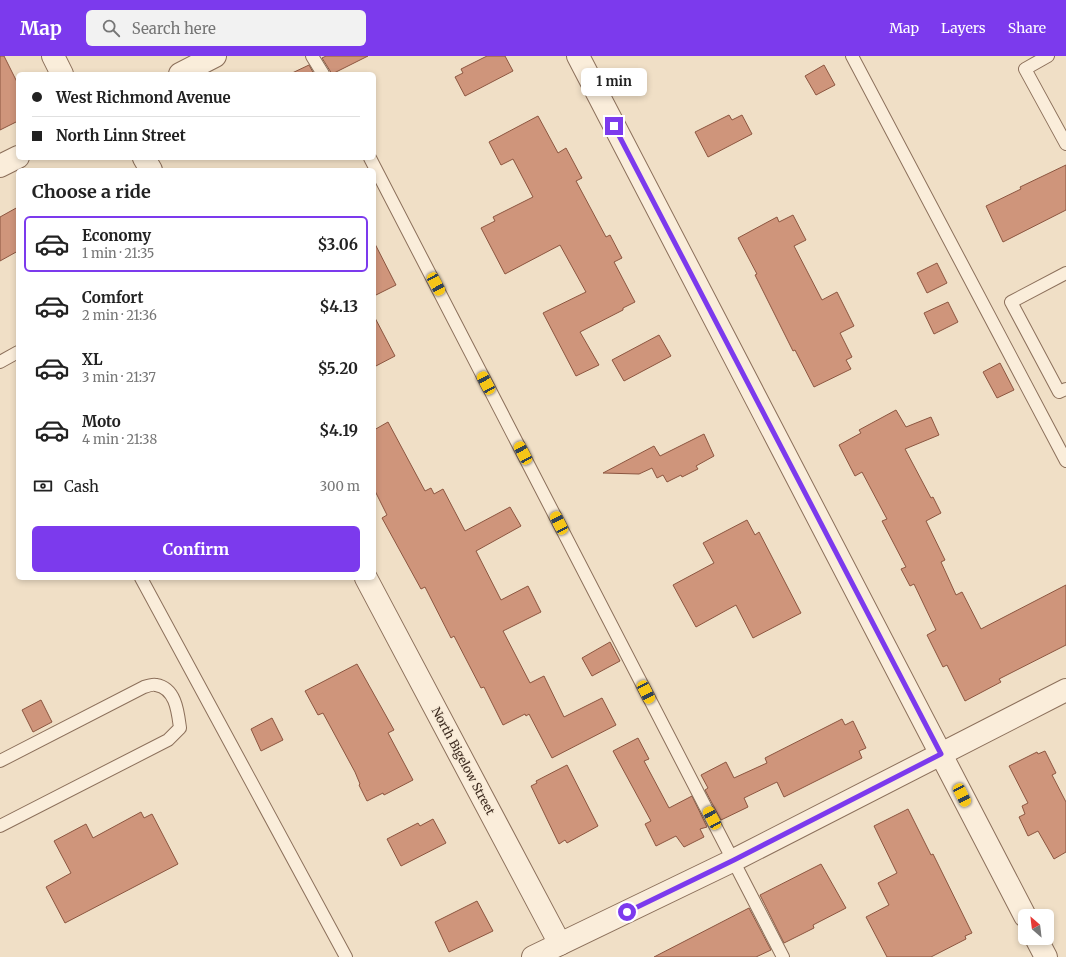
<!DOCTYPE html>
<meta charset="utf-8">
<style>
body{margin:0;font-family:Merriweather,serif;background:#f2f2f2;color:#222;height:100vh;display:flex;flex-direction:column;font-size:15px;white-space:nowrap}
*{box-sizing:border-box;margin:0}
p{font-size:13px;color:#767676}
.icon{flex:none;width:22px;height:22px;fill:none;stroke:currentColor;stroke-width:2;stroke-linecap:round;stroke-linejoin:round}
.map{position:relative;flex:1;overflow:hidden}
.panel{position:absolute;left:16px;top:112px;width:360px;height:412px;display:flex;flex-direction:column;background:#fff;border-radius:6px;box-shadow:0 2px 6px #0003}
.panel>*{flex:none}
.hud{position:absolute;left:16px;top:16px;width:360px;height:88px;border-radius:6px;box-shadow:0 2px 6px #0003;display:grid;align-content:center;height:88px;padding:0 16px;background:#fff}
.needle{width:26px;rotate:332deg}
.tools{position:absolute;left:1018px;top:853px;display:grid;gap:8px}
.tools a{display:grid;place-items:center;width:36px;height:36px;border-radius:6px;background:#fff;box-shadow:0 2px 6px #0003;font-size:20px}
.end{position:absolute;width:18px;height:18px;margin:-9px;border:5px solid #7c3aed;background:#fff;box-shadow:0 0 0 2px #fff}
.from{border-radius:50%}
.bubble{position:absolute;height:28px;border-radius:6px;background:#fff;box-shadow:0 2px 6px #0003;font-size:13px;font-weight:700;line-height:28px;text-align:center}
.car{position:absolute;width:12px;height:24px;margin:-12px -6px;border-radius:5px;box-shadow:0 0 3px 1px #0007;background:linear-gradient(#f5c518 24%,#345 0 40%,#f5c518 0 76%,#345 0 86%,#f5c518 0)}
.hud b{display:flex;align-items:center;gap:14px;height:38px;font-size:15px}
.hud b+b{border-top:1px solid #e0e0e0}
.hud i{width:10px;height:10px;background:#222}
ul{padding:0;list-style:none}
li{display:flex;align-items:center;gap:12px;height:56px;margin:0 8px 6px;padding:0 8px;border:2px solid transparent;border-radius:6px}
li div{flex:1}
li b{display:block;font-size:15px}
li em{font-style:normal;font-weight:700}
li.selected{border-color:#7c3aed}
li>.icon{width:36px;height:36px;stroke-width:1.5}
h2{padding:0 16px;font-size:18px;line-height:48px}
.pay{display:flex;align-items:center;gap:10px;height:44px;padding:0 16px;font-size:15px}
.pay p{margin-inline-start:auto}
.button{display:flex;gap:8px;margin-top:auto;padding:8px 16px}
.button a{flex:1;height:46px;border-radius:6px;background:#7c3aed;color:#fff;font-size:16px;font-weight:700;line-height:46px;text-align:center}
header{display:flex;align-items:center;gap:24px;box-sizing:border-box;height:56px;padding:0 20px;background:#7c3aed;color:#fff}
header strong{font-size:19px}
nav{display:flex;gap:22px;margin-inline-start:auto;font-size:14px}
.search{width:280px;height:36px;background:#f2f2f2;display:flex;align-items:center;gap:10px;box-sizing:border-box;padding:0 14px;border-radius:6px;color:#767676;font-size:15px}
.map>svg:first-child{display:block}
.building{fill:#cf957b;stroke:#8c5640}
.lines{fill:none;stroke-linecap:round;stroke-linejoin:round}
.service-casing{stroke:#8c705b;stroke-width:14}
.minor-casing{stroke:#8c705b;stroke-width:24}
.tertiary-casing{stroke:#8c705b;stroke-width:24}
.service{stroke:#faedda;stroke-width:12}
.minor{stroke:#faedda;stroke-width:22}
.tertiary{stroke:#faedda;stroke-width:22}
.route{stroke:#7c3aed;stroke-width:5}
.labels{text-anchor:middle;stroke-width:3;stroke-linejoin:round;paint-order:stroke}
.street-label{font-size:12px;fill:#3c2a1f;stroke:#f7ead6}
</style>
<header>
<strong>Map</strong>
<div class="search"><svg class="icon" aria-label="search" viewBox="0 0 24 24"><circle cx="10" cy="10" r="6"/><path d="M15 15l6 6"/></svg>Search here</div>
<nav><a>Map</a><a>Layers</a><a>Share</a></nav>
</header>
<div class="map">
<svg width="1066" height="901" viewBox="0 0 1066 901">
<rect width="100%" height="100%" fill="#f0dfc6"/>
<g class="building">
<polygon points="0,0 4,0 18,28 18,65 0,74"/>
<polygon points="326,0 368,0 332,18 322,2"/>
<polygon points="487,0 505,0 513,15 465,40 455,21 463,17 461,13"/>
<polygon points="309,9 314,18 290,18"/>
<polygon points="824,9 835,29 816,39 805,20"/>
<polygon points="729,59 732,64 742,59 752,78 708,101 695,76"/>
<polygon points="538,60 558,97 566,92 582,122 576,125 606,181 610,179 622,202 614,206 635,246 623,252 623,254 580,276 599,309 576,320 543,257 586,236 560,189 505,218 481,172 495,165 493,161 533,141 513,103 501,109 489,86"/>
<polygon points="1066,109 1066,154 1003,186 986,150 1021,133 1020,131"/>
<polygon points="18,151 18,195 0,205 0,161"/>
<polygon points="793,159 806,184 794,190 822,244 837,236 854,270 840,277 852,301 846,304 851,313 814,331 795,294 793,295 755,219 757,218 738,182 777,161 779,166"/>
<polygon points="374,186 396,229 374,240"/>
<polygon points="937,207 947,227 927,237 917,217"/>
<polygon points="948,246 958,266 934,278 924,257"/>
<polygon points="374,260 395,300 374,311"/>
<polygon points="659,279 671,300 624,325 612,304"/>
<polygon points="1000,307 1014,334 997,342 983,316"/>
<polygon points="896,354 906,371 931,361 939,379 905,393 931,442 933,441 941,457 926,465 945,504 941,506 956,539 962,536 981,573 1066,529 1066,589 999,623 1001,626 965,645 947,609 943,611 927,579 936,574 914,528 910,530 901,513 906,511 882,465 887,463 862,416 855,420 839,389 861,377 859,374"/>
<polygon points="388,366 425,435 431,432 434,438 443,433 465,475 510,451 521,470 476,495 501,544 528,530 541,556 503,575 530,627 544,620 564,661 602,642 616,669 552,702 529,658 526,660 525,658 503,669 484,631 481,632 454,580 451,582 425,531 421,533 382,462 387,459 374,433 374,374"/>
<polygon points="704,378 714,400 696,410 698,413 682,421 681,419 667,426 663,419 657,422 652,412 639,418 603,417 654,390 660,400"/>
<polygon points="747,464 755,479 759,476 801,557 753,582 736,549 696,571 673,529 714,507 703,487"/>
<polygon points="610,586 620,605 592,620 582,602"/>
<polygon points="357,608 394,674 388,677 413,724 384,739 383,737 367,745 359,729 360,728 355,716 323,657 318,659 305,635"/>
<polygon points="41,644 52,666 33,676 22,654"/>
<polygon points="272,662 283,684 261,695 251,673"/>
<polygon points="842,663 845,669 853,665 866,692 859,695 862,702 784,741 777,726 744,742 748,751 721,764 705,734 708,732 701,719 726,706 734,722 767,707 765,702"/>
<polygon points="638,682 649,703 644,705 669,752 692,740 707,771 700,773 704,781 684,791 676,780 656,790 645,768 651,765 613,695"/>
<polygon points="1045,695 1056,717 1052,719 1066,746 1066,796 1054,803 1038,775 1028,780 1019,761 1025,758 1022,750 1028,747 1009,710 1037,696 1038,698"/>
<polygon points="567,709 598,770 567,787 565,784 559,788 531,730 537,727 536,725"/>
<polygon points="908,753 931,799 933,798 972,877 965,880 966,883 931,901 887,901 866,861 889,849 878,827 897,817 874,770"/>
<polygon points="141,756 144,762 152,758 178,808 65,867 46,831 71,817 54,785 86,768 93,782"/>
<polygon points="433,763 446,787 401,810 387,783 418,767 420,770"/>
<polygon points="821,808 846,852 813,869 814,872 784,887 760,839"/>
<polygon points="477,845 493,875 449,896 435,866"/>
<polygon points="749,852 771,894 756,901 654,901"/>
</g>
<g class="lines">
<defs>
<g id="service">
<polyline points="312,0 323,18"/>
<polyline points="852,0 1066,405"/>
<polyline points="1048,0 1025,13 1066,88"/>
<polyline points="370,102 783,901"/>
<polyline points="1066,217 1011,246 1059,336 1066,333"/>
<polyline points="0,306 18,296"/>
<polyline points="141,522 346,901"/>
<path d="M 0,705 L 144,631 C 147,630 153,628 156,629 C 176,632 178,657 180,672 L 168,684 L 0,770"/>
</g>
<g id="minor">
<polyline points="53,0 62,18"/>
<polyline points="578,0 1025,860"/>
<polyline points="144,102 151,114"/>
<polyline points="366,522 560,888"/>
<polyline points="1036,882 1046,901"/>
<polyline points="533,901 734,804 1066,634"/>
</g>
<g id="tertiary">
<polyline points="180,18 215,0"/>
<polyline points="0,110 18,101"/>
</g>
</defs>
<use href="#service" class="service-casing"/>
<use href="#minor" class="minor-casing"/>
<use href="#tertiary" class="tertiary-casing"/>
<use href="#service" class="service"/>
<use href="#minor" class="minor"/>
<use href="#tertiary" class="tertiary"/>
</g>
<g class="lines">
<polyline class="route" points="614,70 941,698 734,804 627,856"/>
</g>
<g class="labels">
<g class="street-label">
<text transform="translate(463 705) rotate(62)" y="4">North Bigelow Street</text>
</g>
</g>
</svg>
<div class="tools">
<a><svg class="needle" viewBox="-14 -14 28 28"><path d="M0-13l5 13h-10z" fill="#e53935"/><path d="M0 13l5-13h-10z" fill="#767676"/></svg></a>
</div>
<i class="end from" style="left:627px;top:856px"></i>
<i class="end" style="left:614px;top:70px"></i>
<div class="bubble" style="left:581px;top:12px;width:66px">1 min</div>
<i class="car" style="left:436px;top:228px;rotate:152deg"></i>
<i class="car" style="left:486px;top:327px;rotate:332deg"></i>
<i class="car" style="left:523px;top:397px;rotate:332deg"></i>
<i class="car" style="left:559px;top:467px;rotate:333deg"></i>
<i class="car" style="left:646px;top:636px;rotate:153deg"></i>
<i class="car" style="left:962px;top:739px;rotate:153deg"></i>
<i class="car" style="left:712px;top:762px;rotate:332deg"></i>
<div class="hud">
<b><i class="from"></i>West Richmond Avenue</b>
<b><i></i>North Linn Street</b>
</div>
<section class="panel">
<h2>Choose a ride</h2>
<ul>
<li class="selected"><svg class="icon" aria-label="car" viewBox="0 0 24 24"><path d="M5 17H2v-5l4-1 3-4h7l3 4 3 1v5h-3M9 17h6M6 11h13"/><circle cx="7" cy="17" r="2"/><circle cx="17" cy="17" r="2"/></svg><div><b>Economy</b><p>1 min · 21:35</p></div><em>$3.06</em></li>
<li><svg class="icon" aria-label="car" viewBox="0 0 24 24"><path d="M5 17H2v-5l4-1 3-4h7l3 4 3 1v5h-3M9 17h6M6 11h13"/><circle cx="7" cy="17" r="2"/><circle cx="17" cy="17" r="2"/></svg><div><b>Comfort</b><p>2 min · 21:36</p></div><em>$4.13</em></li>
<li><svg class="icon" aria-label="car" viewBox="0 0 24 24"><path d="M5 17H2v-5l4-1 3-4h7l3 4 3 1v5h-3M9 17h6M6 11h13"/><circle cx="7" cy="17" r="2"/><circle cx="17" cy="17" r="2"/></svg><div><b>XL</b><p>3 min · 21:37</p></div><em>$5.20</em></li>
<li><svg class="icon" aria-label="car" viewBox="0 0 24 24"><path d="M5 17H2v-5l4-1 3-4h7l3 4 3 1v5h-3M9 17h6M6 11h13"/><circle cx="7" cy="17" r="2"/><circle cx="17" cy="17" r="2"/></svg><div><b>Moto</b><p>4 min · 21:38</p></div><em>$4.19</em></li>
</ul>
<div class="pay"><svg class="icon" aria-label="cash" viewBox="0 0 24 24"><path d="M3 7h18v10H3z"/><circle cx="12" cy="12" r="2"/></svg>Cash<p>300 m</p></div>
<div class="button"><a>Confirm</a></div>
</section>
</div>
